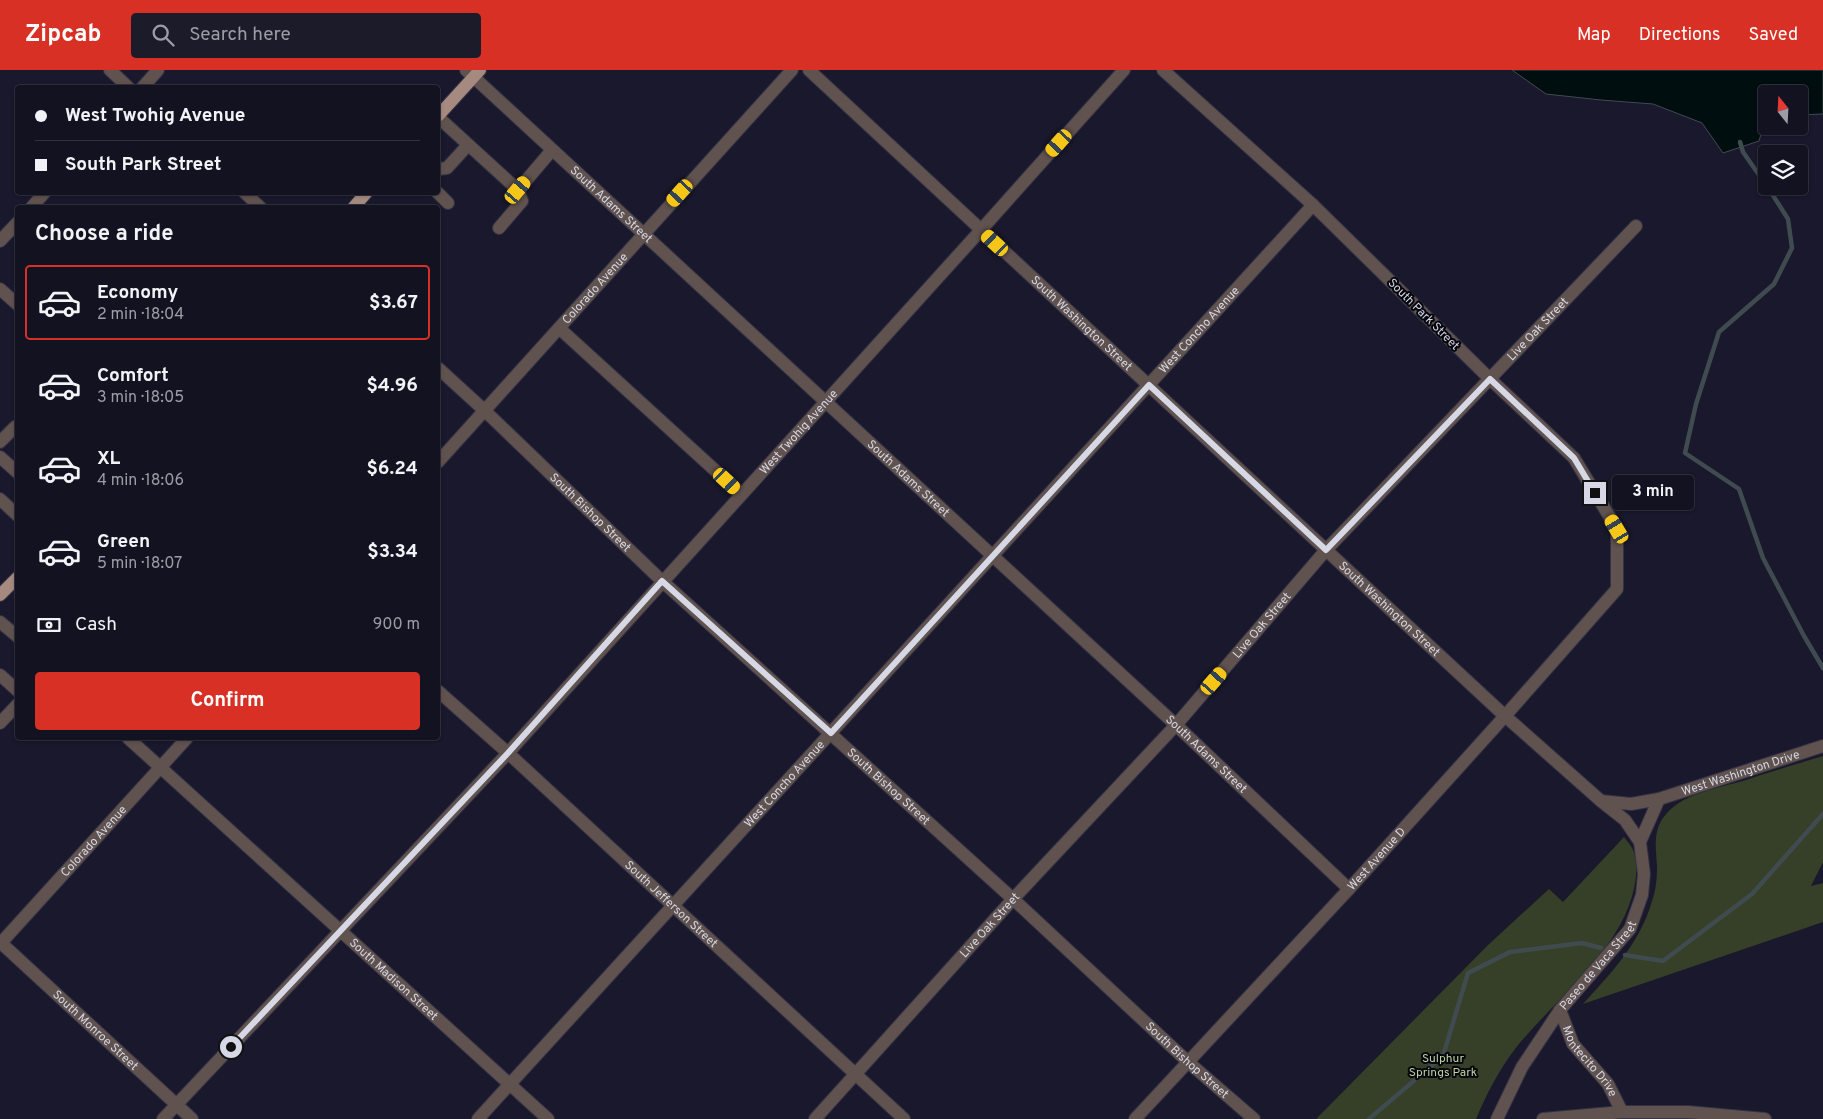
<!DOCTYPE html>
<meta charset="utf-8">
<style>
body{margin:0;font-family:Overpass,sans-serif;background:#1c1b2a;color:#f1f3f6;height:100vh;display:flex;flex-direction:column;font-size:19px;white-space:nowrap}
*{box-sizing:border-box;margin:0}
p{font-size:16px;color:#9d9ea5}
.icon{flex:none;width:28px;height:28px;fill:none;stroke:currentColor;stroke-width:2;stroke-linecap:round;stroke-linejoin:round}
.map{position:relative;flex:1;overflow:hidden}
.sheet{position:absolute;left:15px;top:135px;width:425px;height:535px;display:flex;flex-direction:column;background:#131221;border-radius:5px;box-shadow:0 1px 4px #0004,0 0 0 1px #32323f}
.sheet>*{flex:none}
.hud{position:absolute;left:15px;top:15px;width:425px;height:110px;border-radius:5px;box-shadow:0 1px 4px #0004,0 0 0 1px #32323f;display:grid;align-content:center;height:110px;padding:0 20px;background:#131221}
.needle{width:32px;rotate:342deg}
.fabs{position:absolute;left:1758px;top:15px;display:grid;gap:10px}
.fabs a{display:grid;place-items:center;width:50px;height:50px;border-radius:5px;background:#131221;box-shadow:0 1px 4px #0004,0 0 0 1px #32323f;font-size:25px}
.end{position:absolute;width:22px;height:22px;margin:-11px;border:6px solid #d7d8e6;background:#111;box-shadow:0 0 0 2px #111}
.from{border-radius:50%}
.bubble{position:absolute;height:35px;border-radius:5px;background:#131221;box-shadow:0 1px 4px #0004,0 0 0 1px #32323f;font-size:16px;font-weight:700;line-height:35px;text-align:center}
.car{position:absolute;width:15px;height:30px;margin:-15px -8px;border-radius:6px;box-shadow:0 0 4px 1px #0007;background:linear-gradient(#f5c518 24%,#345 0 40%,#f5c518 0 76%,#345 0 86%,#f5c518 0)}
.hud b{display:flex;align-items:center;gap:18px;height:48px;font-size:19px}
.hud b+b{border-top:1px solid #32323f}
.hud i{width:12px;height:12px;background:#f1f3f6}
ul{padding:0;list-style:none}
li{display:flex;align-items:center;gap:15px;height:75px;margin:0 10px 8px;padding:0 10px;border:2px solid transparent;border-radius:5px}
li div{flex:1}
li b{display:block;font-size:19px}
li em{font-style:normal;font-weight:700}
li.active{border-color:#d93025}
li>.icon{width:45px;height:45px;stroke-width:1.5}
h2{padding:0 20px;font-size:22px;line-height:60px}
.pay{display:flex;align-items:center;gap:12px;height:55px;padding:0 20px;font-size:19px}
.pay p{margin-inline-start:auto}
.cta{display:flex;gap:10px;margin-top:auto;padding:10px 20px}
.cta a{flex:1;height:58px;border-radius:5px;background:#d93025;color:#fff;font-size:20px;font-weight:700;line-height:58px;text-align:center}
header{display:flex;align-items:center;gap:30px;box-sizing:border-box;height:70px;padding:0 25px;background:#d93025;color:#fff}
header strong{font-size:24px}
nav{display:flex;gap:28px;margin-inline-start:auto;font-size:18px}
.search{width:350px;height:45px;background:#1c1b2a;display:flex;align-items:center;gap:12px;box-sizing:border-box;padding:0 18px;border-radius:5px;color:#9d9ea5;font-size:19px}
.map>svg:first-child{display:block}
.green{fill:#363f27}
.water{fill:#000e0f;stroke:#404b50}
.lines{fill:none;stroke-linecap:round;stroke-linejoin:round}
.stream{stroke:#404b50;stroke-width:4.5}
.minor-casing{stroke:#343346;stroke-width:14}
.major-casing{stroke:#343346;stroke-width:14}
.minor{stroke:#60524e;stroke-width:12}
.major{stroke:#a68a80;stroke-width:12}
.route{stroke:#d7d8e6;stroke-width:6}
.labels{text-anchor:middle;stroke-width:4;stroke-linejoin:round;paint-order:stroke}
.street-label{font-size:12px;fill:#d7d8e6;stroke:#05050d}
.park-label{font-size:12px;fill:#bfd39f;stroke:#05050d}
</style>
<header>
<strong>Zipcab</strong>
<div class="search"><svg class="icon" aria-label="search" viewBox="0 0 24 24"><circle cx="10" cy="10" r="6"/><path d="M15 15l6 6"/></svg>Search here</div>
<nav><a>Map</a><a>Directions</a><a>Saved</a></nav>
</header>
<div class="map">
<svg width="1823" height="1049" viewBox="0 0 1823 1049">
<rect width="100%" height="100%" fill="#19182c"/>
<g class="green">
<path d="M 1823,686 L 1823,792 L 1811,816 L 1823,813 L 1823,852 L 1583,934 C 1612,902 1640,873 1652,831 C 1656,820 1657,808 1657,797 C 1656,777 1652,759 1667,743 C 1685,723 1718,718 1743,711 C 1770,702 1796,694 1823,686 Z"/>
<path d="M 1624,767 C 1627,771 1631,775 1633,780 C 1637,788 1637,798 1636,806 C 1629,876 1556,927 1515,979 C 1499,1000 1486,1025 1476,1049 L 1316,1049 L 1488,875 L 1549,819 L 1563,832 Z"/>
</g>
<polygon class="water" points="1512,0 1823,0 1823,44 1799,45 1799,24 1766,24 1766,47 1759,71 1723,83 1702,53 1653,34 1601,30 1546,24"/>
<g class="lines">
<g class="stream">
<polyline points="1740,72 1743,82 1766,115"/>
<polyline points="1767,116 1788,149 1792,178 1774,214 1719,262 1696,334 1685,383 1739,419 1763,488 1804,566 1823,598"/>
<polyline points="1625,885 1663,891 1752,824 1823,744"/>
<polyline points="1369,1049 1443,986 1468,903 1510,882 1582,873 1601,878"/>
</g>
<defs>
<g id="minor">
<polyline points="110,0 129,18"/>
<path id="s1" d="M 466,0 L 1176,655 L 1349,819"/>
<path id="s2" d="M 809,0 L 1505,646 L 1601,731 L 1631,734 L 1659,729 L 1823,676"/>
<polyline points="142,18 158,0"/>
<polyline points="438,47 518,120 552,80"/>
<polyline points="438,99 447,98 468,75"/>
<polyline points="244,122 261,138"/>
<polyline points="437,122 448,133"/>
<polyline points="31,138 45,122"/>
<polyline points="499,158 522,131 518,120"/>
<polyline points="0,171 18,152"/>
<polyline points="0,219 18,235"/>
<polyline points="559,258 741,424"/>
<path id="s3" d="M 438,298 L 484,340 L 662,511 L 1013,829 L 1187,991 L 1254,1049"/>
<polyline points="0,372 15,357 18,359"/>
<polyline points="0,387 18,403"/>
<path id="s4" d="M 438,392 L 792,0"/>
<polyline points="0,429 18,446"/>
<polyline points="0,552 18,567"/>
<polyline points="0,605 18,621"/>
<path id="s5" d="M 438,621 L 508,683 L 904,1049"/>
<polyline points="0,653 18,634"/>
<path id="s6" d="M 128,668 L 548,1049"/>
<polyline points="1601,731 1625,750 1640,772"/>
<path id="s7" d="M 0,872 L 192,1049"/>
<path id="s8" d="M 0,874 L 187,668"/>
<path id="s9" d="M 1560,940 L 1573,974 L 1608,1014 L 1622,1042"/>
<path id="s10" d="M 163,1049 L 508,683 L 981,160 L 1124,0"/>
<path id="s11" d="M 478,1049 L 1313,135"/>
<path id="s12" d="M 815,1049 L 1013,829 L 1176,655 L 1326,480 L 1636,156"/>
<path id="s13" d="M 1135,1049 L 1349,819 L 1505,646 L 1617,519 L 1617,459 L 1574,388 L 1490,309 L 1313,135 L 1163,0"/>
<path id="s14" d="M 1497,1049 L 1522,997 L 1560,940 L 1630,859 L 1642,825 L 1644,804 L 1640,772 L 1659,729"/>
<polyline points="1543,1049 1622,1042 1688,1042 1765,1049"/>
</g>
<g id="major">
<polyline points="438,46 480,0"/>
<polyline points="353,138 367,122"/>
<polyline points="0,525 18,507"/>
</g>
</defs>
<use href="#minor" class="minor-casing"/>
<use href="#major" class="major-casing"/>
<use href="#minor" class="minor"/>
<use href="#major" class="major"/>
</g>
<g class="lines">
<polyline class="route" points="231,977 508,683 662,511 831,663 1149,315 1326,480 1490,309 1574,388 1595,423"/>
</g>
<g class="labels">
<g class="street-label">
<text dy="4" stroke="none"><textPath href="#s1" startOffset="198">South Adams Street</textPath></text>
<text dy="4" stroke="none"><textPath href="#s4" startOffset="234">Colorado Avenue</textPath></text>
<text transform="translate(1424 244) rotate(45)" y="4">South Park Street</text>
<text dy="4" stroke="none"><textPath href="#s2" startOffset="372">South Washington Street</textPath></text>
<text dy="4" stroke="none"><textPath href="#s12" startOffset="1071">Live Oak Street</textPath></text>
<text dy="4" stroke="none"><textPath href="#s11" startOffset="1069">West Concho Avenue</textPath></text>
<text dy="4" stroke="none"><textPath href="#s10" startOffset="936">West Twohig Avenue</textPath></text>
<text dy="4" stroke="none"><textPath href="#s1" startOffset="602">South Adams Street</textPath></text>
<text dy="4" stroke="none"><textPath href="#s3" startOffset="210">South Bishop Street</textPath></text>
<text dy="4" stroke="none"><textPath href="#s2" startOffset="792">South Washington Street</textPath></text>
<text dy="4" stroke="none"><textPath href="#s12" startOffset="666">Live Oak Street</textPath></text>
<text dy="4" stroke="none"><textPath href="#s1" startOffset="1008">South Adams Street</textPath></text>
<text dy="4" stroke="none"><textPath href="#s2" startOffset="1222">West Washington Drive</textPath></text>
<text dy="4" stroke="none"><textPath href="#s11" startOffset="454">West Concho Avenue</textPath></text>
<text dy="4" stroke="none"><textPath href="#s3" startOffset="615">South Bishop Street</textPath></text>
<text dy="4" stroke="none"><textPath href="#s8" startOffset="139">Colorado Avenue</textPath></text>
<text dy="4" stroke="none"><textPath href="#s13" startOffset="355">West Avenue D</textPath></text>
<text dy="4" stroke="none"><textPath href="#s5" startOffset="316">South Jefferson Street</textPath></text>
<text dy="4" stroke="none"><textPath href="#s12" startOffset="261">Live Oak Street</textPath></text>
<text dy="4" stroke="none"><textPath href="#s14" startOffset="185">Paseo de Vaca Street</textPath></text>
<text dy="4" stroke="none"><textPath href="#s6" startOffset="359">South Madison Street</textPath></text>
<text dy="4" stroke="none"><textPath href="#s7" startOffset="130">South Monroe Street</textPath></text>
<text dy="4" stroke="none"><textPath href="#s3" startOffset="1020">South Bishop Street</textPath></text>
<text dy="4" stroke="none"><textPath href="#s9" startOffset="60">Montecito Drive</textPath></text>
</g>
<g class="park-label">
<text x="1443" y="992">Sulphur<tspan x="1443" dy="14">Springs Park</tspan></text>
</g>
</g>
</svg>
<div class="fabs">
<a><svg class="needle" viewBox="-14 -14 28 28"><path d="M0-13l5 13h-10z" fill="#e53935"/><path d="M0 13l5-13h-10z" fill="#9d9ea5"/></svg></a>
<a><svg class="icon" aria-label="layers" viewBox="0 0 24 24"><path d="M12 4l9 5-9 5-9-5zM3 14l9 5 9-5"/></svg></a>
</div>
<i class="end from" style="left:231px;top:977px"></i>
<i class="end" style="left:1595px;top:423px"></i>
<div class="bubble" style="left:1612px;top:405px;width:82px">3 min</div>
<i class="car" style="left:1059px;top:73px;rotate:222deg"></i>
<i class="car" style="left:518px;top:120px;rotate:40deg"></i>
<i class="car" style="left:680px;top:123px;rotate:222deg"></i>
<i class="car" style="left:995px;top:173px;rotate:313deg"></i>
<i class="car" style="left:727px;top:411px;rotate:133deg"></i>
<i class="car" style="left:1617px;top:459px;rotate:329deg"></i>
<i class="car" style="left:1214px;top:611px;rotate:41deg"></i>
<div class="hud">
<b><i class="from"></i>West Twohig Avenue</b>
<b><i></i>South Park Street</b>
</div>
<section class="sheet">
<h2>Choose a ride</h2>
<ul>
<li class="active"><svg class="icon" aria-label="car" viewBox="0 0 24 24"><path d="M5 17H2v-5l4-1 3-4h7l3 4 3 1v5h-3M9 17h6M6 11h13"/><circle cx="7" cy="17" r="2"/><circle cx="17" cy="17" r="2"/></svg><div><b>Economy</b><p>2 min · 18:04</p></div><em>$3.67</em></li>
<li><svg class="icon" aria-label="car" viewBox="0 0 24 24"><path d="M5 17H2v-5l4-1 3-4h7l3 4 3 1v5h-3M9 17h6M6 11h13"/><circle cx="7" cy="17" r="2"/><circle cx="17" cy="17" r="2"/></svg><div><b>Comfort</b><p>3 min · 18:05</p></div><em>$4.96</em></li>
<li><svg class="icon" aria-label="car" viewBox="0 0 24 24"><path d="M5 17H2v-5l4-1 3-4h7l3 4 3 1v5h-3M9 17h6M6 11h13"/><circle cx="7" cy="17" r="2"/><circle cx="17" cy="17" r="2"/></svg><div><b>XL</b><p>4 min · 18:06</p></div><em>$6.24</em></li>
<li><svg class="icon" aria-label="car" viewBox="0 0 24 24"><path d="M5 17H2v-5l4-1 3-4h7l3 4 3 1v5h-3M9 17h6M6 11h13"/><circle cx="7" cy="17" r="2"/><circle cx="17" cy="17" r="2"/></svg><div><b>Green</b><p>5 min · 18:07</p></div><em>$3.34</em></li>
</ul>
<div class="pay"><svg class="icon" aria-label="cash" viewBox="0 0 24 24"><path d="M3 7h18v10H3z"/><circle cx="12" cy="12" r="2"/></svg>Cash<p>900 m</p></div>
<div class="cta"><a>Confirm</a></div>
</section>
</div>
